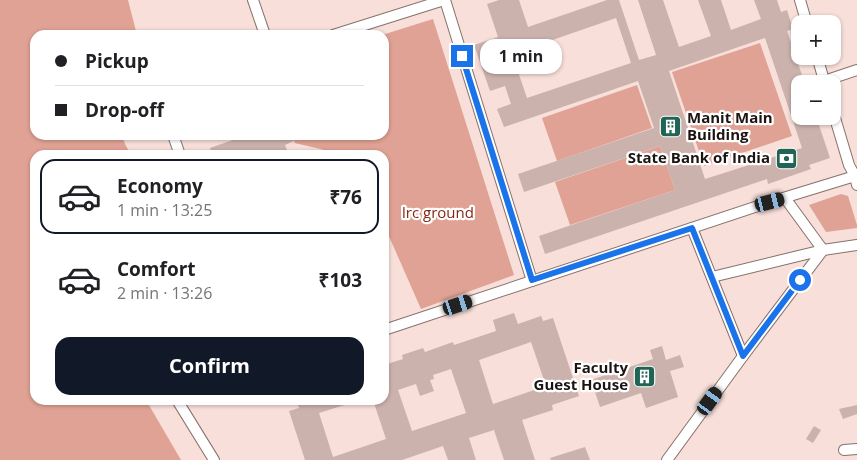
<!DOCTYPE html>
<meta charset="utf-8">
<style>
body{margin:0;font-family:"Open Sans",sans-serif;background:#f2f2f2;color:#202124;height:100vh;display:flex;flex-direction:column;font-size:19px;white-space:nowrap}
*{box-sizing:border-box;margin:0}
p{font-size:16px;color:#757577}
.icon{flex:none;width:28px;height:28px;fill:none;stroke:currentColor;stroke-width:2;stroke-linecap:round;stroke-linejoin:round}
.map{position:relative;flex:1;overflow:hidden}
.details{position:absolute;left:30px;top:150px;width:359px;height:255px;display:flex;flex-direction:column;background:#fff;border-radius:15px;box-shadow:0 1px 4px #0004}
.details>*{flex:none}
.hud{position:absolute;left:30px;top:30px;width:359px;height:110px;border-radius:15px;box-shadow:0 1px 4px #0004;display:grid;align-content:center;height:110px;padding:0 25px;background:#fff}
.fabs{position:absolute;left:791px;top:15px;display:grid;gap:10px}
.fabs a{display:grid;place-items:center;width:50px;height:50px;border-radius:10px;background:#fff;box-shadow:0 1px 4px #0004;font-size:25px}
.end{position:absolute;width:22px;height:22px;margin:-11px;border:6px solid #1a73e8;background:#fff;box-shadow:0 0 0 2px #fff}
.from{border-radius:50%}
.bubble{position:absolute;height:35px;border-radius:15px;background:#fff;box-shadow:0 1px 4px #0004;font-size:16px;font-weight:700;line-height:35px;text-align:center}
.car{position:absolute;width:15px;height:30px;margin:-15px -8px;border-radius:6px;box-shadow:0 0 4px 1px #0007;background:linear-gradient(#222 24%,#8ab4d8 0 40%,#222 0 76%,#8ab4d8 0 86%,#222 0)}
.hud b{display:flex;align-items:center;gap:18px;height:48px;font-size:19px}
.hud b+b{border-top:1px solid #e0e0e0}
.hud i{width:12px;height:12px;background:#202124}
ul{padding:9px 0 0;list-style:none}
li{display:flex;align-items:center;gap:15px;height:75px;margin:0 10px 8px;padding:0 15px;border:2px solid transparent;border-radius:15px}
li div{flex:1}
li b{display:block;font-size:19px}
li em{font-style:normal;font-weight:700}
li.active{border-color:#111827}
li>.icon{width:45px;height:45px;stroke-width:1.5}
.primary-button{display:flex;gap:10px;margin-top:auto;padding:10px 25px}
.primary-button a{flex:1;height:58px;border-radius:15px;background:#111827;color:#fff;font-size:20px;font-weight:700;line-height:58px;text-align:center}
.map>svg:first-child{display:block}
.green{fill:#e0a294}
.building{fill:#cbb2ad;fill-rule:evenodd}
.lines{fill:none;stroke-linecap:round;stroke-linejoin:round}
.minor-casing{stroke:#87716c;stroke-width:12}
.minor{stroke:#fff;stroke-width:10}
.route{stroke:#1a73e8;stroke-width:6}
.labels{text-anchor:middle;stroke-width:4.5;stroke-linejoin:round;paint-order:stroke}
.poi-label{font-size:15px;font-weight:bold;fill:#1c1412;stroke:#fff;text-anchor:end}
.park-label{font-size:15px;fill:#8a2511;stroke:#fff}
</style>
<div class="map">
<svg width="857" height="460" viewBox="0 0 857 460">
<rect width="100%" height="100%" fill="#f8dfd9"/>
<g class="green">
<polygon points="0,0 128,0 137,35 35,35 35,135 122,135 125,144 131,155 35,155 35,400 146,400 181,460 0,460"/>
<polygon points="433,19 514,275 421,309 384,225 384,155 345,155 295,143 291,135 384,135 384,35 382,35"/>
<polygon points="760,43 792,136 704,166 672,72"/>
<polygon points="637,85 652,128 557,161 542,118"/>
<polygon points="660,146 675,190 570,225 555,182"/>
<polygon points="841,194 848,196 857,225 857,228 826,232 809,205"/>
</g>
<g class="building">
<path d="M 499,0 L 519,0 L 528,27 L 607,0 L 619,0 L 639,60 L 656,55 L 638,0 L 663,0 L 679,47 L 711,36 L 698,0 L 721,0 L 731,30 L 761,19 L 754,0 L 777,0 L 781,12 L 787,10 L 793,29 L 787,31 L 805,84 L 800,84 L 800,116 L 816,116 L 830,158 L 809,165 L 811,169 L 768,184 L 767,179 L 545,254 L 539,236 L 675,190 L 660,146 L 524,192 L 518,174 L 654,128 L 638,81 L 504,127 L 497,109 L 511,104 L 505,86 L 490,91 L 474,45 L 498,37 L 487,4 ZM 616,18 L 631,63 L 527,98 L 512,54 ZM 765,38 L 802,148 L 705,179 L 669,71 Z"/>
<polygon points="247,135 268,135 270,139 286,135 306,135 285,145 289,155 212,155 210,148"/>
<path d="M 514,313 L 518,324 L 541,316 L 543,321 L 553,318 L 579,396 L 552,405 L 553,410 L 522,420 L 535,460 L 504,460 L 494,430 L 469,438 L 476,460 L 448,460 L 443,446 L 402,460 L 305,460 L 289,411 L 299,408 L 297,402 L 301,400 L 353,400 L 354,402 L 319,413 L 333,457 L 386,439 L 373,400 L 384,400 L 384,365 L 403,359 L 402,355 L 423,348 L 425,352 L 453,342 L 454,345 L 496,331 L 493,320 ZM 531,342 L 546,386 L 493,404 L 479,360 ZM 451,369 L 466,413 L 412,431 L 398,390 L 416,384 L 420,396 L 434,391 L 430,380 L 434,379 L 433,375 Z"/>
<polygon points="662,346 666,360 680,355 684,367 670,371 678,397 646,408 641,393 600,407 591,380 653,359 650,350"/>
<polygon points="857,405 857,414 843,419 839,409"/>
<polygon points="814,426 821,430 813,443 806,439"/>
<polygon points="585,447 590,460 551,460 550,458"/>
</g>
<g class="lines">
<defs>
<g id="minor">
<polyline points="253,0 265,35"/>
<polyline points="445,0 532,281"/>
<polyline points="800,0 807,24"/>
<polyline points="333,35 444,0"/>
<polyline points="817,56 825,84"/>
<polyline points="824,81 857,70"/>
<polyline points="832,108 849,165 855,176 857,185"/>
<polyline points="173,135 180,155"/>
<polyline points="692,228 743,356"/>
<polyline points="712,277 823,250 857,245"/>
<polyline points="384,330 770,202 855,176"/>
<polyline points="177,400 214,460"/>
<polyline points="844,450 857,449"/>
<polyline points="667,460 743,356 823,250 785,198"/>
</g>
</defs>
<use href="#minor" class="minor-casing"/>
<use href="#minor" class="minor"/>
</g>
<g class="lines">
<polyline class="route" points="462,56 532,280 692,228 743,356 800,280"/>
</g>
<defs>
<symbol id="building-square" viewBox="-11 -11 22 22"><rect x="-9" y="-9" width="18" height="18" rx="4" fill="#206455" stroke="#fff"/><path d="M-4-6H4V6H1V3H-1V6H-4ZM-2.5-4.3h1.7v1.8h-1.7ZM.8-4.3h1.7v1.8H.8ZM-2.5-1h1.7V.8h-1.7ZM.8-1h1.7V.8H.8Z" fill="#fff"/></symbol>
<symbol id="bank-square" viewBox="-11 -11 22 22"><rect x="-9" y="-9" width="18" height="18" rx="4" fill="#206455" stroke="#fff"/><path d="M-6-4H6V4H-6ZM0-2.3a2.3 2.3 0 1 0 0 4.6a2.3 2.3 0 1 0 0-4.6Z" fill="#fff"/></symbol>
</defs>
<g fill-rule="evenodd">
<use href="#building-square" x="658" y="114" width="25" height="25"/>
<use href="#bank-square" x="774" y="146" width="25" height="25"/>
<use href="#building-square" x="632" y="364" width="25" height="25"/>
</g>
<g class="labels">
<g class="poi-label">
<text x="687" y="123" text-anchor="start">Manit Main<tspan x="687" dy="17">Building</tspan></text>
<text x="770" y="163">State Bank of India</text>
<text x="628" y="373">Faculty<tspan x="628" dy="17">Guest House</tspan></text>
</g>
<g class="park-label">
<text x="438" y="218">lrc ground</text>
</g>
</g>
</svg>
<div class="fabs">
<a>+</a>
<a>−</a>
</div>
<i class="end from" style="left:800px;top:280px"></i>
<i class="end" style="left:462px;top:56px"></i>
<div class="bubble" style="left:480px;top:39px;width:82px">1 min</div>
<i class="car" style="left:770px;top:202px;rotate:76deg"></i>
<i class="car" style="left:458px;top:305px;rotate:72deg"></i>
<i class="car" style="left:710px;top:401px;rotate:36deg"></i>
<div class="hud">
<b><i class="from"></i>Pickup</b>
<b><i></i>Drop-off</b>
</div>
<section class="details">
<ul>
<li class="active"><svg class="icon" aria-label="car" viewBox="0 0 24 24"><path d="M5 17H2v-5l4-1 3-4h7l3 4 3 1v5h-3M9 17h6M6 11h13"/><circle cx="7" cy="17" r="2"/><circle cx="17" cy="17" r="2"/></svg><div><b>Economy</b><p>1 min · 13:25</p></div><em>₹76</em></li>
<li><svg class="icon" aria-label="car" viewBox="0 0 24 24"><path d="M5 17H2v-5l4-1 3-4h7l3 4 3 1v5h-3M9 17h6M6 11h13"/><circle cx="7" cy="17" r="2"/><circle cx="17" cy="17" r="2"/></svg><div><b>Comfort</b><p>2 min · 13:26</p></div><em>₹103</em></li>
</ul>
<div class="primary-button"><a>Confirm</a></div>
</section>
</div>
